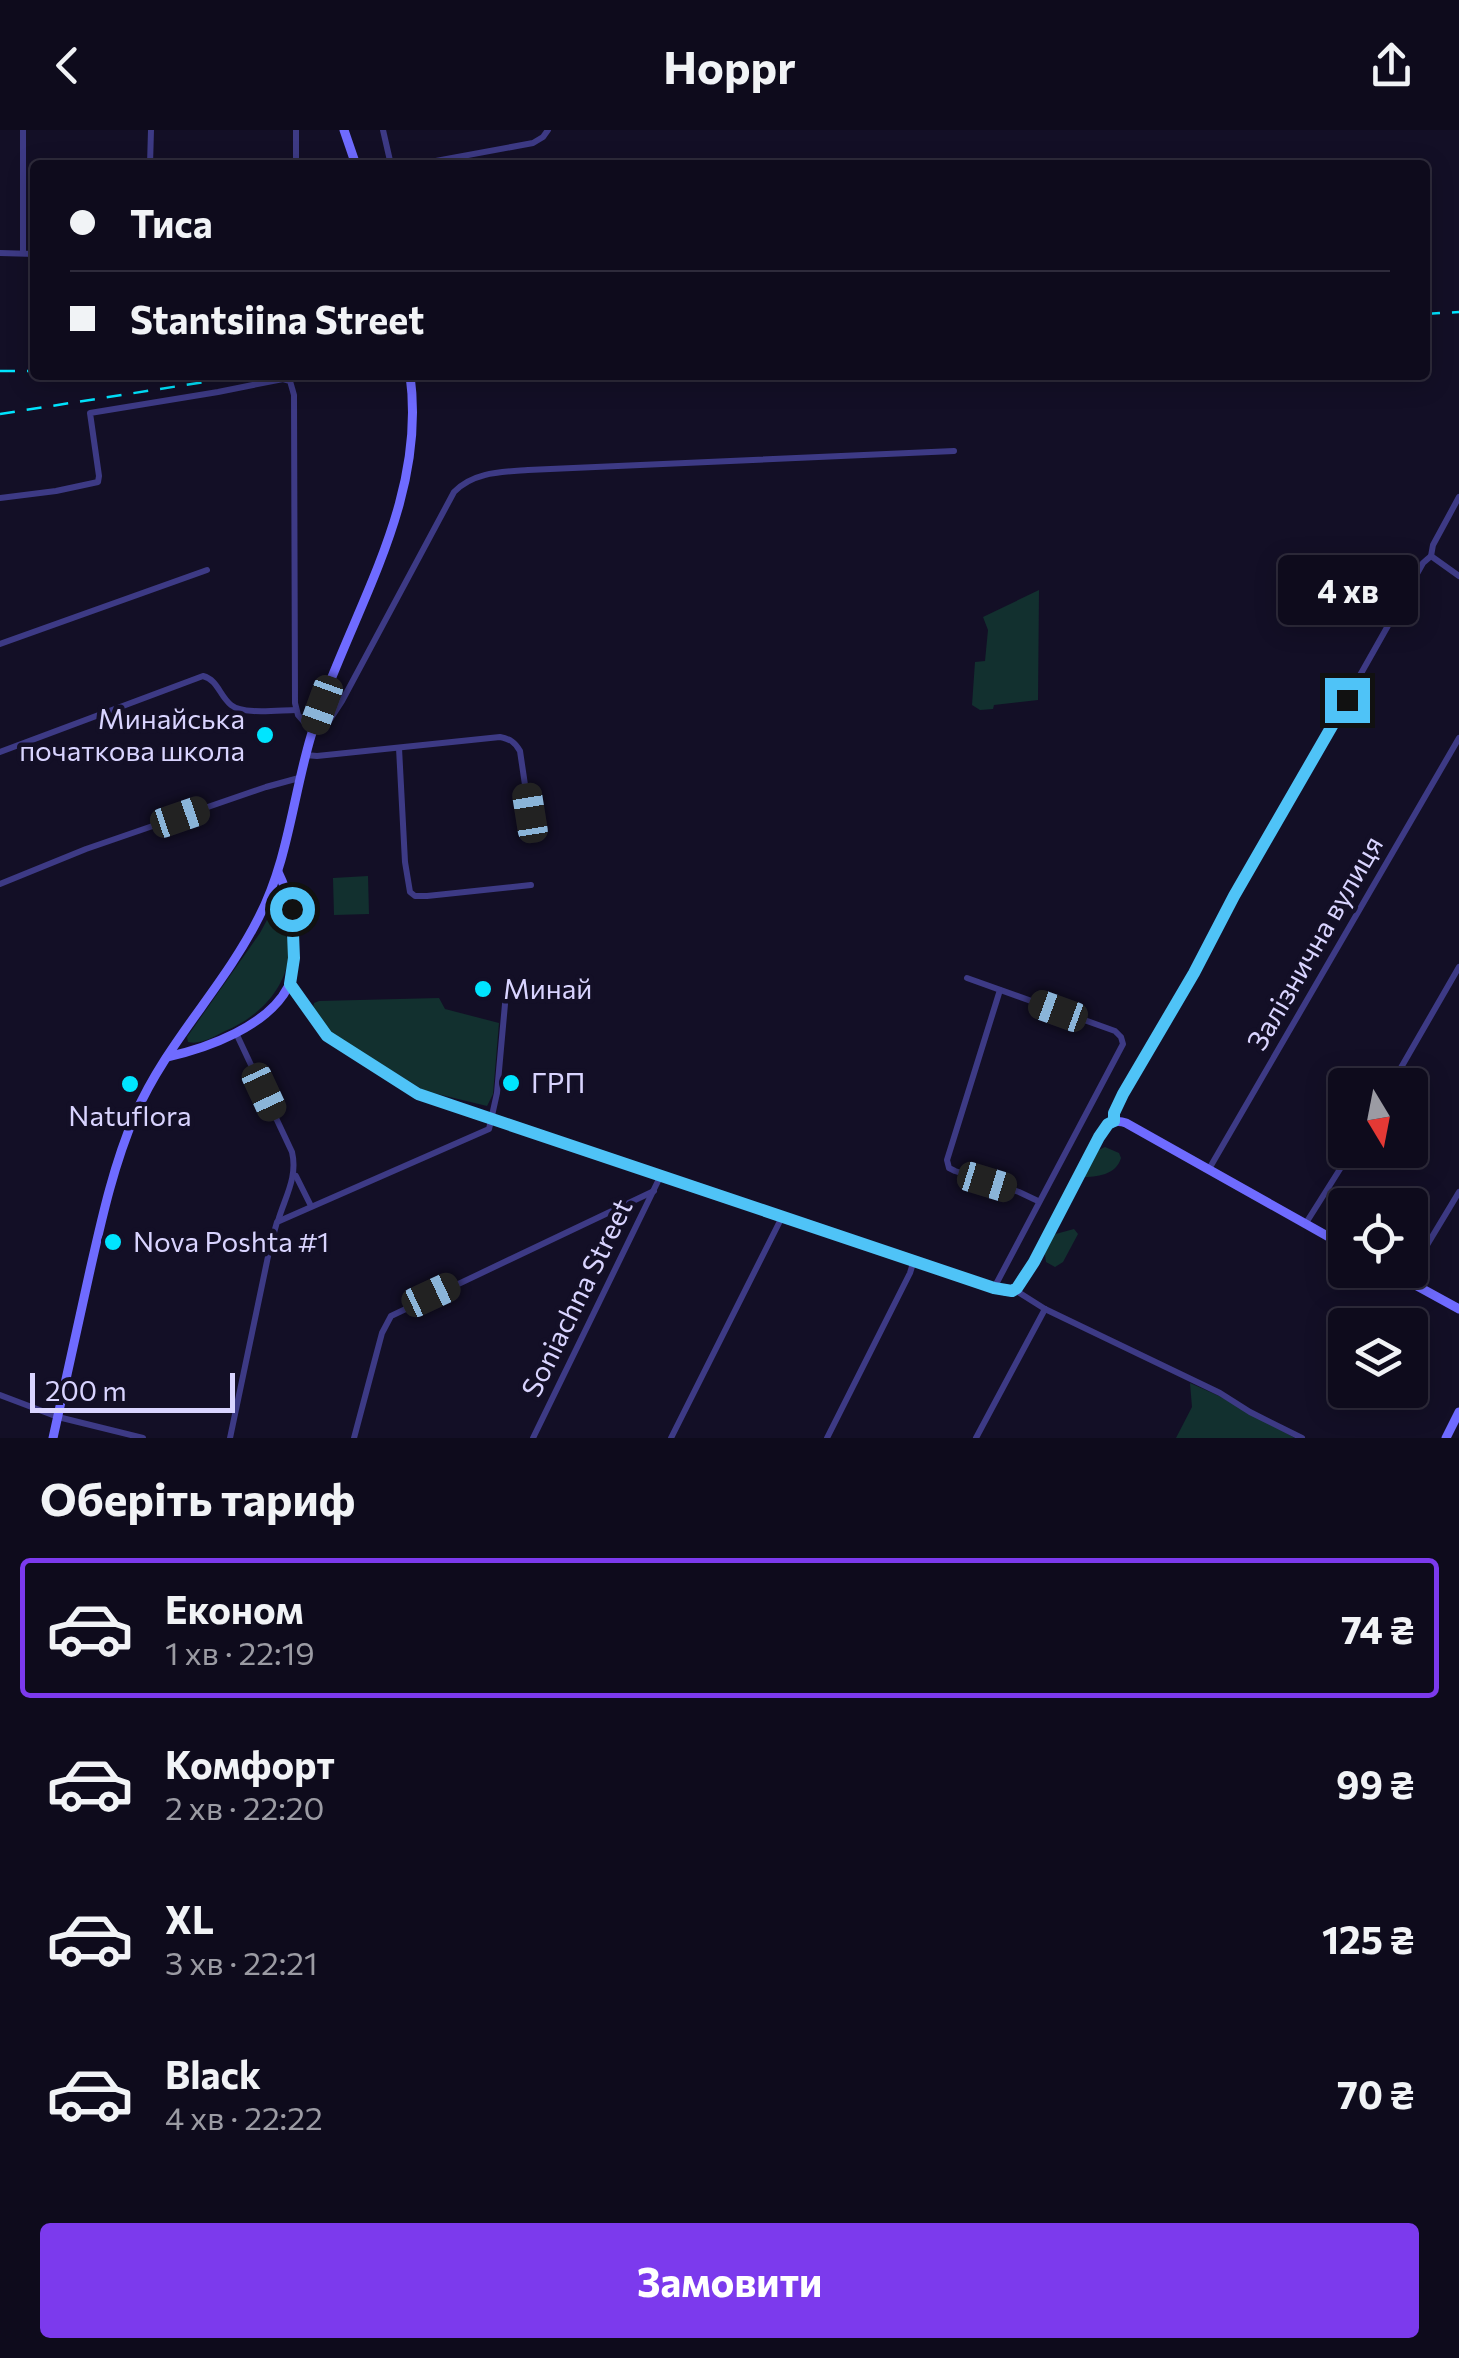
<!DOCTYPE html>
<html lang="uk">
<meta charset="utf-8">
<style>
body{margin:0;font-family:Commissioner,sans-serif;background:#171425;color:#f1f3f6;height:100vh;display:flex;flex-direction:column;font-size:38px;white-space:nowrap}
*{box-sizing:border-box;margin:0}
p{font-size:32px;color:#9b9ba3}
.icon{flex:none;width:55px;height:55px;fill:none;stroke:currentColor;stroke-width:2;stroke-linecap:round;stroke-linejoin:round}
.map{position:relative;height:1308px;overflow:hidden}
.sheet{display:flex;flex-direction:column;background:#0e0b1c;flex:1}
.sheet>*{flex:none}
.top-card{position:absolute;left:30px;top:30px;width:1400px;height:220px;border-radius:10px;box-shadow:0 5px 25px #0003,0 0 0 2px #2e2b3b;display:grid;align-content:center;height:220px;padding:0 40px;background:#0e0b1c}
.needle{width:65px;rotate:170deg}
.controls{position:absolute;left:1328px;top:938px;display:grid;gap:20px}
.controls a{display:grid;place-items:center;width:100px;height:100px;border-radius:10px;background:#0e0b1c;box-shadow:0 5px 25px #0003,0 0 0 2px #2e2b3b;font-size:50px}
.scale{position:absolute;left:30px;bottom:25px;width:205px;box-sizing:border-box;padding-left:10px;border:5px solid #d9d4ff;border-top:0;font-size:28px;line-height:35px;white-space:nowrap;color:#d9d4ff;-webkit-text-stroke:8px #130f26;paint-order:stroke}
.end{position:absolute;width:45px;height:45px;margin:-22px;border:12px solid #4fc3f7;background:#111;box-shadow:0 0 0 5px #111}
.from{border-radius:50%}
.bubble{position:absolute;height:70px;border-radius:10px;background:#0e0b1c;box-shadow:0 5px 25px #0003,0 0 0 2px #2e2b3b;font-size:32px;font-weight:700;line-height:70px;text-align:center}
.car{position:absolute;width:30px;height:60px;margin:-30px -15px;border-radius:12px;box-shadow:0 0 8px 2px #0007;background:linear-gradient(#222 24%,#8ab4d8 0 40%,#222 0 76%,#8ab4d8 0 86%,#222 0)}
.top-card b{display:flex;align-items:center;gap:35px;height:95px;font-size:38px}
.top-card b+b{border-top:2px solid #2e2b3b}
.top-card i{width:25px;height:25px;background:#f1f3f6}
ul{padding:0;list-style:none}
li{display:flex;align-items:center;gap:30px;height:140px;margin:0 20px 15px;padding:0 20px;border:5px solid transparent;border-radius:10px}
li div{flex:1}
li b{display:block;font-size:38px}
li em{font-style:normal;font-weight:700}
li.selected{border-color:#7c3aed}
li>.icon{width:90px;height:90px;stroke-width:1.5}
h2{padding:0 40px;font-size:45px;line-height:120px}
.action{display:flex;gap:20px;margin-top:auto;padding:20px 40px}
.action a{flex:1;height:115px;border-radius:10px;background:#7c3aed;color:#fff;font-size:40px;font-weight:700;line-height:115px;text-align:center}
header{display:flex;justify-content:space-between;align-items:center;height:130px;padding:0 40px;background:#0e0b1c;font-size:45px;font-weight:700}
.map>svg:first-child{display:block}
.green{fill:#12302f}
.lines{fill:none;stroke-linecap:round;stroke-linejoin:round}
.street{stroke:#3d3a85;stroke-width:6}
.secondary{stroke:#6f6bff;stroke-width:9}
.rail{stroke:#00e5ff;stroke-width:2.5;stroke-dasharray:15 12;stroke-linecap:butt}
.route{stroke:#4fc3f7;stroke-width:12}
.poi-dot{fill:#00e5ff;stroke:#130f26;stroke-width:4}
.labels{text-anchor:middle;stroke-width:9;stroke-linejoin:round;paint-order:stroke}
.poi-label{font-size:28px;fill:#d9d4ff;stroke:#130f26;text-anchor:start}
.street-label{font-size:28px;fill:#d9d4ff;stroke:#130f26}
</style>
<header><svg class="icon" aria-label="back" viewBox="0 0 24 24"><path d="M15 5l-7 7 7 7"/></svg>Hoppr<svg class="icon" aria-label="share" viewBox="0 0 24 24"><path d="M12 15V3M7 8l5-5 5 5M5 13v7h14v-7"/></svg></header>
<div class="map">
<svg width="1459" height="1308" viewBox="0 0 1459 1308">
<rect width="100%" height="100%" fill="#130f26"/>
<g class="green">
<polygon points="1039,460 1038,570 994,575 993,579 980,580 972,575 975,532 985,531 988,500 983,487"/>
<polygon points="368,746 369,784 334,785 333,748"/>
<path d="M 275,775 L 282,779 C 283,784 282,790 283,795 C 284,803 289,809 289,818 C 289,857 259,887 225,901 C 213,907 201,915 188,912 L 187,907 L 260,803 Z"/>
<polygon points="439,868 445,879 499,893 493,964 487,976 425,961 330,903 313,878 314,873 319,871"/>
<path d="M 1105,1017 L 1119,1023 L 1121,1028 C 1116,1045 1097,1047 1081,1047 L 1096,1021 Z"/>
<polygon points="1074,1099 1078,1104 1063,1132 1055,1137 1046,1132 1044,1118 1052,1105"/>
<polygon points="1190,1253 1219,1266 1295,1308 1176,1308 1192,1277"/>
</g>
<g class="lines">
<g class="street">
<polyline points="23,0 23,123"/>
<polyline points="296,0 296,35"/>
<polyline points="383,0 391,35"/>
<polyline points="150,35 151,0"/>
<polyline points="414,35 533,13 543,7 548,0"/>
<polyline points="0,123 35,124"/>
<path d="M 0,368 L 56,361 L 98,352 L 99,346 L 90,283 L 218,262 L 283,249 L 290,251 L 294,265 L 295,573 L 298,585 L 312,601 L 329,591 L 342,571 L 454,362 C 473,342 501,342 528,340 L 954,321"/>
<polyline points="1431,426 1459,446"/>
<polyline points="0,514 207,440"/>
<polyline points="399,618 405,732 410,762 415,766 427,766 531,755"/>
<path d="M 0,622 L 203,546 C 218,550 219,565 231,575 C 243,585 280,580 296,580"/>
<path d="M 305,625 L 317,626 L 500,607 C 510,609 515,612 520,621 L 533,709"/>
<polyline points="0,754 86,719 266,657 299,648"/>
<polyline points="967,848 1115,901 1121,907 1123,914 994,1158"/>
<polyline points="1000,860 947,1030 949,1038 955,1041 1019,1062 1038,1071"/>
<path d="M 236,903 L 292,1022 C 298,1047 285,1067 278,1091"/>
<polyline points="1391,955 1459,837"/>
<path d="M 1114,991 C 1112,972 1161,899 1174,878 C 1197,842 1213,802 1235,764 C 1298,654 1361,545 1423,433 L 1431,426 L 1433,415 L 1459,367"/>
<polyline points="1209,1039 1459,608"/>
<polyline points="296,1046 311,1076"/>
<polyline points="1306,1093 1352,1020"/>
<polyline points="1406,1150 1459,1062"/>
<polyline points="1015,1160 1045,1179 1220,1263 1250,1282 1302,1308"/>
<polyline points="0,1265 58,1287 143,1308"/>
<polyline points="230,1308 270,1117 277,1092 489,999 497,963 505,874"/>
<polyline points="354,1308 382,1203 391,1186 654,1061"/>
<polyline points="533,1308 660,1047"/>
<polyline points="671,1308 782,1087"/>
<polyline points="827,1308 910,1143 914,1130"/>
<polyline points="976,1308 1045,1179"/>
</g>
<g class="secondary">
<polyline points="344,0 356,35"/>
<path d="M 290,854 L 327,906 L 418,964 L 1005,1161 L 1015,1160 L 1034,1132 L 1099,1007 C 1106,996 1112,988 1126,993 L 1345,1116"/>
<path d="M 167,927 C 208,918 268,896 288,857 C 294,843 294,825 294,810 C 294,784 289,765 278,742"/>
<polyline points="1388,1140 1459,1179"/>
<path d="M 53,1308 C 65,1254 77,1200 89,1145 C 101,1092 113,1036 135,985 C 166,913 224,857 259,787 C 288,731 293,666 311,606 C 347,486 428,376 410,245"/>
<polyline points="1446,1308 1459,1282"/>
</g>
<g class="rail">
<polyline points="1425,184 1459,182"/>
<polyline points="0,241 35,241"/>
<polyline points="0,284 249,245"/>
</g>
</g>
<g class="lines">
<polyline class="route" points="292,779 294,828 290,854 327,906 418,964 994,1158 1012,1161 1017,1158 1034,1132 1099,1007 1108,994 1114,991 1114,983 1123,964 1194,843 1234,766 1347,570"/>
</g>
<g class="poi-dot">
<circle cx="265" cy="605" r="10"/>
<circle cx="483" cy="859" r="10"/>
<circle cx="511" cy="953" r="10"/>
<circle cx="130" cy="954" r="10"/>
<circle cx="113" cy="1112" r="10"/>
</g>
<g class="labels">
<g class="poi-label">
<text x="245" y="599" text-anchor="end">Минайська<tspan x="245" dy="32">початкова школа</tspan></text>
<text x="503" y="869">Минай</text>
<text x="531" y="963">ГРП</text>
<text x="130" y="996" text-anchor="middle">Natuflora</text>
<text x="133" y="1122">Nova Poshta #1</text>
</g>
<g class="street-label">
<text transform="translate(1315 813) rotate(-60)" y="10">Залізнична вулиця</text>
<text transform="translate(577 1168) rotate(-64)" y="10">Soniachna Street</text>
</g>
</g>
</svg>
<div class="controls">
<a><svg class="needle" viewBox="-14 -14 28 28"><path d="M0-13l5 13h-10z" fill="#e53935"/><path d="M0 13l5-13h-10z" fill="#9b9ba3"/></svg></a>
<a><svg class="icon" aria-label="locate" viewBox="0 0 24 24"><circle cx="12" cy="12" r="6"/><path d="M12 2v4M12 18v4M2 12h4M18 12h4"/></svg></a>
<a><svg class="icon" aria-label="layers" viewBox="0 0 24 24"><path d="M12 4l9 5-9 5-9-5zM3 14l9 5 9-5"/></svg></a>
</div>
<div class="scale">200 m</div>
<i class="end from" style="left:292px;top:779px"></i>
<i class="end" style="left:1347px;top:570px"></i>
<div class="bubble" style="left:1278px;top:425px;width:140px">4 хв</div>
<i class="car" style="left:322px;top:575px;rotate:200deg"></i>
<i class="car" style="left:530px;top:683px;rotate:351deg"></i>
<i class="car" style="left:180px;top:687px;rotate:71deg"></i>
<i class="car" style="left:1058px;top:881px;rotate:290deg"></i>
<i class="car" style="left:264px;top:962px;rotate:155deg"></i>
<i class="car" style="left:987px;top:1052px;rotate:107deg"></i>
<i class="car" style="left:431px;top:1165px;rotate:65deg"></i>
<div class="top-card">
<b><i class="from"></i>Тиса</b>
<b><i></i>Stantsiina Street</b>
</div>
</div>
<section class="sheet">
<h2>Оберіть тариф</h2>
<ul>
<li class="selected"><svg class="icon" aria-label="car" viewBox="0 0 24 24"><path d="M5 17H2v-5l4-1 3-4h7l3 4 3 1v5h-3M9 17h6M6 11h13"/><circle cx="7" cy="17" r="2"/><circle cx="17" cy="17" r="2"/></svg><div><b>Економ</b><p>1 хв · 22:19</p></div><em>74 ₴</em></li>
<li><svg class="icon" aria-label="car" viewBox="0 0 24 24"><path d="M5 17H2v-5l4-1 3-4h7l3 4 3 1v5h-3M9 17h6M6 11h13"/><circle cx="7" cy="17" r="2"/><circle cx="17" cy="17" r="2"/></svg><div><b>Комфорт</b><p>2 хв · 22:20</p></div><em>99 ₴</em></li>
<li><svg class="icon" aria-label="car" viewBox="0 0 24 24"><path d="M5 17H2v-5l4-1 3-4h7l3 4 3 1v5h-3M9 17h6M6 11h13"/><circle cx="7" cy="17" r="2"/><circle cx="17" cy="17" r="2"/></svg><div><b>XL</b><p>3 хв · 22:21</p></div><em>125 ₴</em></li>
<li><svg class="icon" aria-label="car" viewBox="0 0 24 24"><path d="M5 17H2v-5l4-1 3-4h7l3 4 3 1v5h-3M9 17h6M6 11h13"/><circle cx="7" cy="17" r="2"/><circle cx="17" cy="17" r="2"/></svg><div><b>Black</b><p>4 хв · 22:22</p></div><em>70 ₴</em></li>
</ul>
<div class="action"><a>Замовити</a></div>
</section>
